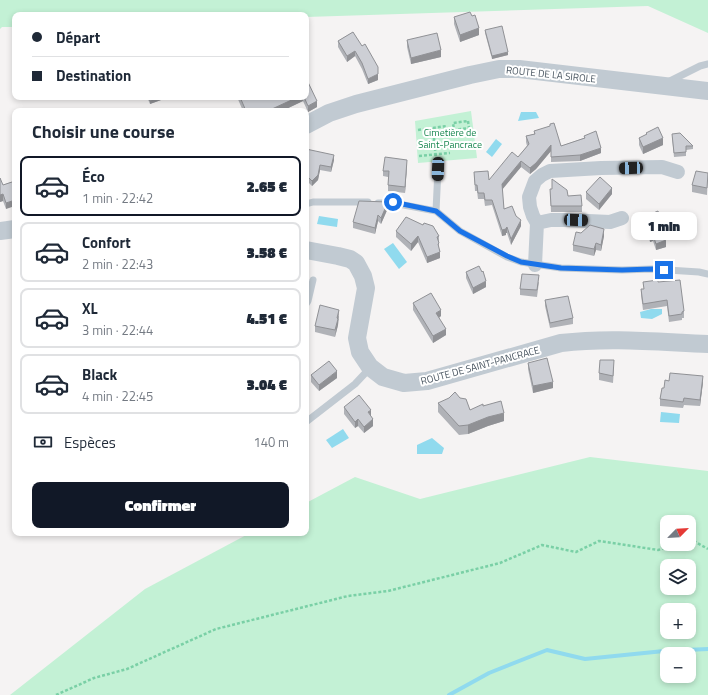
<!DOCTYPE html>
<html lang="fr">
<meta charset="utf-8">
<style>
body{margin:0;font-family:"Titillium Web",sans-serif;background:#f6f6f7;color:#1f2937;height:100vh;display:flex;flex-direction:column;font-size:15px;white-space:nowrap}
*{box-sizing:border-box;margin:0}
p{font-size:13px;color:#747a83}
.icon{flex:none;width:22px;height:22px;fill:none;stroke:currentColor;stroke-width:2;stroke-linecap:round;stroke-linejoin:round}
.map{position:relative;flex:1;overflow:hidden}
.drawer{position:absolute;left:12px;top:108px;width:297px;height:428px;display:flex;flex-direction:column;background:#fff;border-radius:8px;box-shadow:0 2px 6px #0003}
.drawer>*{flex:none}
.hud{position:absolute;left:12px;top:12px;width:297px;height:88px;border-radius:8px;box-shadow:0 2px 6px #0003;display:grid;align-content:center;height:88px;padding:0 20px;background:#fff}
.needle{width:26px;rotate:66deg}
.tools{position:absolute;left:660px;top:515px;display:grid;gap:8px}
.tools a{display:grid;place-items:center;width:36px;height:36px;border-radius:8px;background:#fff;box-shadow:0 2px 6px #0003;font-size:20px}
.end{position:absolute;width:18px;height:18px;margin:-9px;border:5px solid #1a73e8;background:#fff;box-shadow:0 0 0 2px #fff}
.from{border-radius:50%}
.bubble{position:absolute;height:28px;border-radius:8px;background:#fff;box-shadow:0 2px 6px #0003;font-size:13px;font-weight:800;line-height:28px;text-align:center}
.car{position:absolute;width:12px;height:24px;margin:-12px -6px;border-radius:5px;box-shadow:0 0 3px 1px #0007;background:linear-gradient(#222 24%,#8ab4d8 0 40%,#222 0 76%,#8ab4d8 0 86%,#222 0)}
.hud b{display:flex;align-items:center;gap:14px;height:38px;font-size:15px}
.hud b+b{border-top:1px solid #e0e1e3}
.hud i{width:10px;height:10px;background:#1f2937}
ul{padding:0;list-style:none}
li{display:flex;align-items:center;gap:12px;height:60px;margin:0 8px 6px;padding:0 12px;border:2px solid #e0e1e3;border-radius:8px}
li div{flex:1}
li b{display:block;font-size:15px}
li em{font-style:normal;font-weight:800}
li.selected{border-color:#111827}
li>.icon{width:36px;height:36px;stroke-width:1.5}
h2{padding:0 20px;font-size:18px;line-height:48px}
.pay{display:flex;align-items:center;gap:10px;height:44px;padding:0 20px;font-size:15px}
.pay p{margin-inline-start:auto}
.primary-button{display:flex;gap:8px;margin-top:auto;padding:8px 20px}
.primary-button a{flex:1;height:46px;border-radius:8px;background:#111827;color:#fff;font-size:16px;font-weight:800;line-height:46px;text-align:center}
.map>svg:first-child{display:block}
.green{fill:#c3f1d5;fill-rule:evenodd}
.water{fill:#90daee}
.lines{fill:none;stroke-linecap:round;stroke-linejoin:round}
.stream{stroke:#90daee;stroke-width:4}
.path{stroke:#7ad0a6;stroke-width:2.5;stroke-dasharray:3 2;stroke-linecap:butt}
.service{stroke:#c1cad2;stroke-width:7}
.minor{stroke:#c1cad2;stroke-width:14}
.tertiary{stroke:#c1cad2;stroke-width:18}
.wall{fill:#b0b2b7}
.shaded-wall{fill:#909195}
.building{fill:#cdcfd5;stroke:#909195}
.route{stroke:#1a73e8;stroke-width:5}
.labels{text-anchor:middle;stroke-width:4;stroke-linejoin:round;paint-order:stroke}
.street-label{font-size:10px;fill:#4a5661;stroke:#fff}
.park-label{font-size:10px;fill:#17864f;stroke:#fff}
</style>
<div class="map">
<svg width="708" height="695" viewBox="0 0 708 695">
<rect width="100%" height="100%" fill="#f5f3f3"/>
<g class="green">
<polygon points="0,0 708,0 708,33 648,6 306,17 306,15 15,15 15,27 2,27 0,29"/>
<polygon points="471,111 477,158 418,163 415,121"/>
<path d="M 590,457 L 708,471 L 708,695 L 10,695 L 145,589 L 250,533 L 306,533 L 306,503 L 355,477 L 420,499 ZM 667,522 L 689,522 L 689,544 L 667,544 ZM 667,566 L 689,566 L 689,588 L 667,588 ZM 667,610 L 689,610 L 689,632 L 667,632 ZM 667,654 L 689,654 L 689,676 L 667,676 Z"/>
</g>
<g class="water">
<polygon points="521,112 536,112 539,118 518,121"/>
<polygon points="496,139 502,144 492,157 486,152"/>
<polygon points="319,216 338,219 337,227 317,224"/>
<polygon points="393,243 407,262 399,269 384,249"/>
<polygon points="651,309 662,309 662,314 652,319 641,318 640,312"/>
<polygon points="661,412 680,414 679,423 660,422"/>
<polygon points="343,429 349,438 332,448 326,440"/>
<polygon points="432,438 444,448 442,454 417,454 417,445"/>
</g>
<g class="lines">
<polyline class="stream" points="449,695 489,673 547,650 585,659 664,651 708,649"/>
<g class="path">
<polygon points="468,121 469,128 454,130 453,123"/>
<polyline points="433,128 436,160"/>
<polyline points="418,130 447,126"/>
<polyline points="418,147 449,144"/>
<polyline points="419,156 450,153"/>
<polyline points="689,541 692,540 708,549"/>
<polyline points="56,695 94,678 127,669 216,629 348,596 388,591 500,563 542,545 576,552 599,541 658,550 679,544"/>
</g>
<g class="service">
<polyline points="668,82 700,66 708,64"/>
<polyline points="378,203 393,203 436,211 460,231 507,257 521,262 561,268 622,270 652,269 699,272 708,274"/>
<polyline points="306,204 313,202 368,202"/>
<polyline points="436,211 438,169"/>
<polyline points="306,304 308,301 313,280"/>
<polyline points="306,422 355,384 370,368"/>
</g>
<g class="minor">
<polyline points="537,223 533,216 530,207 529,197 535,181 542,175 550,171 601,168 662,167 678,172"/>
<polyline points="535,265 537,223 551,220 566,220 610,222 622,218"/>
</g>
<g class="tertiary">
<polyline points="306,125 329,113 356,104 470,75 499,69 519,69 708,91"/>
<polyline points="0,231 15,229"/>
<path d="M 306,250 L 338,256 L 350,259 L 356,263 L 363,276 L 366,288 L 357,338 L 360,352 L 370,367 L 383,377 L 404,383 L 427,381 L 561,343 C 610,337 659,342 708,344"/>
</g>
</g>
<g class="wall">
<polygon points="472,16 479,35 460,42 454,24 454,17"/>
<polygon points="485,30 508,55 492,59 485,33"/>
<polygon points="353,32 378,80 368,84 362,69 355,56 347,62 338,47 338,41"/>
<polygon points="407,40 441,57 411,64 407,47"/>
<polygon points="147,97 161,97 161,100 150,104"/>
<polygon points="237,97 306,97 317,107 308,112 303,101 282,111 243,111"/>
<polygon points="534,131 561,146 584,138 584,136 601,153 580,161 551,162 551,151 536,169 530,174 521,167 502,189 504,209 516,216 521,226 511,245 507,233 506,233 506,235 502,236 492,205 485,206 484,199 478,199 477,191 475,191 474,172 489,180 518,157 527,146 526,142 526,136 534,134"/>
<polygon points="646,133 663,145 643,154 639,145 639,138 646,135"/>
<polygon points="672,137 693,146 693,149 686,150 686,156 674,157"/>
<polygon points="306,149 334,160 331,172 320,170 318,180 312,186 306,180"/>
<polygon points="407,165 405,193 388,191 388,177 383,176 383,171"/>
<polygon points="708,173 707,195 692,192 692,185"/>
<polygon points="0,178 3,185 11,182 6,209 3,201 0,202"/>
<polygon points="550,189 568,196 582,206 582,212 551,212"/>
<polygon points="586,192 612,194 599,210 586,199"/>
<polygon points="388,208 381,224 378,221 375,234 353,228 353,222"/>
<polygon points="644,217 664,235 666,247 656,250 653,241 650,242 644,223"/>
<polygon points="396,231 439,236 439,248 440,258 427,263 418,242 411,251 396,237"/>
<polygon points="581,233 604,236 601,251 596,250 594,256 573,251 573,245"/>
<polygon points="466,272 486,287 473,294 466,278"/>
<polygon points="539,282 537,297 520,295 520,289"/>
<polygon points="643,282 658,282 684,311 684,318 682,318 682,320 669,322 667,306 643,310 641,295 641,289 644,289"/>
<polygon points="545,300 573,318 573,324 550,328 545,306"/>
<polygon points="413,303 441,316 439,318 446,335 433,343 413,310"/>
<polygon points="339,316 338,325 335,337 315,332 315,326"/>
<polygon points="528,363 553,388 533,393 528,369"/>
<polygon points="614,367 613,383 599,380 599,373"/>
<polygon points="311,375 337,378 319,391 311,382"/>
<polygon points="669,381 703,382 700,406 684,405 683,408 660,406 660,399 664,388"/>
<polygon points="438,403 470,410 483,406 504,421 488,426 468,434 459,435 438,412"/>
<polygon points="344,407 371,416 373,426 364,433 358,426 355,428 344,414"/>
</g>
<g class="shaded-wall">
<polygon points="479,28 479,35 460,42 460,35"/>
<polygon points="441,50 441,57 411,64 411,58"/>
<polygon points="355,51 355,56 347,62 347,56"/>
<polygon points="508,52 508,55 492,59 492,56"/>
<polygon points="378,74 378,80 368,84 368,79"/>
<polygon points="159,97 161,97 161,100 150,104 150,101"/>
<polygon points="298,97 303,97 303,101 282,111 272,111 272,109"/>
<polygon points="317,101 317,107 308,112 308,106"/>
<polygon points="663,138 663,145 643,154 643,147"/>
<polygon points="551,145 551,151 536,169 530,174 530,168"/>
<polygon points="601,148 601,153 580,161 580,155"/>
<polygon points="334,155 334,160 331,172 331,167"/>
<polygon points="407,160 407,165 405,193 405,187"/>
<polygon points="521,161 521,167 502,190 502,184"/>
<polygon points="320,165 320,170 318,180 312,186 312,181"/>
<polygon points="612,188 612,194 599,210 599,204"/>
<polygon points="3,194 3,201 0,202 0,195"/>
<polygon points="15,200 15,206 6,209 6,203"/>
<polygon points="388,202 388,208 381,224 381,218"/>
<polygon points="378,215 378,221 375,234 375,228"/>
<polygon points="521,220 521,226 511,245 511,239"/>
<polygon points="507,227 507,233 506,233 506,235 502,236 502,230"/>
<polygon points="604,229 604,236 601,251 601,245"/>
<polygon points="653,235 653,241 650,242 650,236"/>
<polygon points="418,236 418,242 411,251 411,244"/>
<polygon points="666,240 666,247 656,250 656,244"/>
<polygon points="596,243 596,250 594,256 594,249"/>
<polygon points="440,252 440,258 427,263 427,257"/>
<polygon points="486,281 486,287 473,294 473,288"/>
<polygon points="339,310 338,325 335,337 337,318"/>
<polygon points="441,310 441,316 436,319 436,313"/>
<polygon points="446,329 446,335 433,343 433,336"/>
<polygon points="337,371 337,378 319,391 319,385"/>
<polygon points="703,376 703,382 700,406 700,400"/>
<polygon points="553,382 553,388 533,393 533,386"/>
<polygon points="371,410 371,416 368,412"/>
<polygon points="504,413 504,421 488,426 468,434 468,425 488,417"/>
<polygon points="358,419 358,426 355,428 355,422"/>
<polygon points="373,419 373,426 364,433 364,427"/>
</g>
<g class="building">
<polygon points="470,12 472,16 475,15 479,28 460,35 454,17"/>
<polygon points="502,26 508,52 492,56 485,30"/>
<polygon points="353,32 362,46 365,44 378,67 378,74 368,79 362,63 355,51 347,56 338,41"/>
<polygon points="437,33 441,50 411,58 407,40"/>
<polygon points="306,78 317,101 308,106 304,97 306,97"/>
<polygon points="148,97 159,97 150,101"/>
<polygon points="240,97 298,97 272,109 273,111 246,111"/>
<polygon points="554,123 561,146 585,138 584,136 596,131 601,148 580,155 551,157 551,145 536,163 530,168 521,161 502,184 504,209 512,206 516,216 521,220 511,239 507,227 506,228 506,229 502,230 492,200 485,200 484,193 478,193 477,185 475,185 474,172 488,171 489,180 512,152 518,157 529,144 526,136 535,134 534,131 550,126 550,124"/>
<polygon points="658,127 663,138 643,147 639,138 647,134 646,133"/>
<polygon points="680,133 693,146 686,146 686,152 674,153 672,134"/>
<polygon points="306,149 334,155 331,167 320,165 318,175 312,181 306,175"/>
<polygon points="385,157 407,160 405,187 388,185 389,171 383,171"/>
<polygon points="696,171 708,173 707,188 692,185"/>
<polygon points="600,177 612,188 599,204 586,192"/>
<polygon points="0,178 3,185 15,181 15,200 6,203 3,194 0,195"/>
<polygon points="552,179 567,190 568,196 581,195 582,206 551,206 550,189 552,189"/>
<polygon points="359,201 388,202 381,218 378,215 375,228 353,222"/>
<polygon points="658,211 664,231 663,233 666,240 656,244 653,235 650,236 644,217"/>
<polygon points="406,217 423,225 424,223 433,226 439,236 437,237 439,243 438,244 440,252 427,257 418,236 411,244 396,231"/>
<polygon points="590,225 604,229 601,245 596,243 594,249 573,245 576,232 581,233"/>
<polygon points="479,266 482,272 483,271 486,281 473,288 466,272"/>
<polygon points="522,274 539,275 537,290 520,289"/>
<polygon points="658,280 658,282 680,280 684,311 682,312 682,314 669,316 667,300 643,304 641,289 644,289 643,282"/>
<polygon points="431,293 441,310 436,313 446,329 433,336 413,303"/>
<polygon points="568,296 573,318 550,323 545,300"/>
<polygon points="320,305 339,310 337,318 338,319 335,330 315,326"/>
<polygon points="547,358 553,382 533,386 528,363"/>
<polygon points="600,360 614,360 613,376 599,373"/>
<polygon points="329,361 337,371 319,385 311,375"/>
<polygon points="670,373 703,376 700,400 684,398 683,402 660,399 662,388 664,388 665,380 669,381"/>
<polygon points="455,392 460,398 466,399 470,410 483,404 483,406 501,401 504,413 488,417 468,425 459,426 438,403 449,398"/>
<polygon points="359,395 371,410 368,412 373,419 364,427 358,419 355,422 344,407"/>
</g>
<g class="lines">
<polyline class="route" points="393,202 436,211 460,231 507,256 521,262 561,268 622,270 652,269 664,270"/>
</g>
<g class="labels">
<g class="street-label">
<text transform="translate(551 74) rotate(6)" y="4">ROUTE DE LA SIROLE</text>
<text transform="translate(480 365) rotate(-15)" y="4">ROUTE DE SAINT-PANCRACE</text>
</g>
<g class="park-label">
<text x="450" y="136">Cimetière de<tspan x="450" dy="12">Saint-Pancrace</tspan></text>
</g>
</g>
</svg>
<div class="tools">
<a><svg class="needle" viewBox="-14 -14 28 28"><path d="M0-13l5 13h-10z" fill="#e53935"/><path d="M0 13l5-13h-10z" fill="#747a83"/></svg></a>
<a><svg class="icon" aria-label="layers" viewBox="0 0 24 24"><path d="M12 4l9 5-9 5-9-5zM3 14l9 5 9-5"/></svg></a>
<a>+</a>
<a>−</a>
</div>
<i class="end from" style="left:393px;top:202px"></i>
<i class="end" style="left:664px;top:270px"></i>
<div class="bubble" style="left:631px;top:212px;width:66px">1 min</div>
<i class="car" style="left:631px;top:168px;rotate:268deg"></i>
<i class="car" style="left:438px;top:169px;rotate:182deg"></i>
<i class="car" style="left:576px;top:220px;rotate:92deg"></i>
<div class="hud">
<b><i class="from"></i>Départ</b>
<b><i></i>Destination</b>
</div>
<section class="drawer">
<h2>Choisir une course</h2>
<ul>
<li class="selected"><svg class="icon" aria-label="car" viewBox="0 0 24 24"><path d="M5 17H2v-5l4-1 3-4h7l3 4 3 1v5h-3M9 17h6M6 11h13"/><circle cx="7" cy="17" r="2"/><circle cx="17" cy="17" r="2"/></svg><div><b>Éco</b><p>1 min · 22:42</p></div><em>2.65 €</em></li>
<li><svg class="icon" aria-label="car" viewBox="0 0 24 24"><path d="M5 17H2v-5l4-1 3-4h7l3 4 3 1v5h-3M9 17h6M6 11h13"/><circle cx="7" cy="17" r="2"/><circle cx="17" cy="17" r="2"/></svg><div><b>Confort</b><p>2 min · 22:43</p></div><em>3.58 €</em></li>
<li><svg class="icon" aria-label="car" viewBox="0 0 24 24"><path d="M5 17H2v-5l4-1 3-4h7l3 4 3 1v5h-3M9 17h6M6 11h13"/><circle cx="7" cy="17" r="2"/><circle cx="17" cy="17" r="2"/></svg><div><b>XL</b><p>3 min · 22:44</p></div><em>4.51 €</em></li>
<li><svg class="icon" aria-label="car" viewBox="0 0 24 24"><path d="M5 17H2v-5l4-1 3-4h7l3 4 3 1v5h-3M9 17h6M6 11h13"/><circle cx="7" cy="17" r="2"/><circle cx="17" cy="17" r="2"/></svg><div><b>Black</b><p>4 min · 22:45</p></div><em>3.04 €</em></li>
</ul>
<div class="pay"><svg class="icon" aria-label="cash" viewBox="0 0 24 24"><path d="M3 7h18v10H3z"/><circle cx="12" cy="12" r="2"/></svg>Espèces<p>140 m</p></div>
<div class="primary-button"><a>Confirmer</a></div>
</section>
</div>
